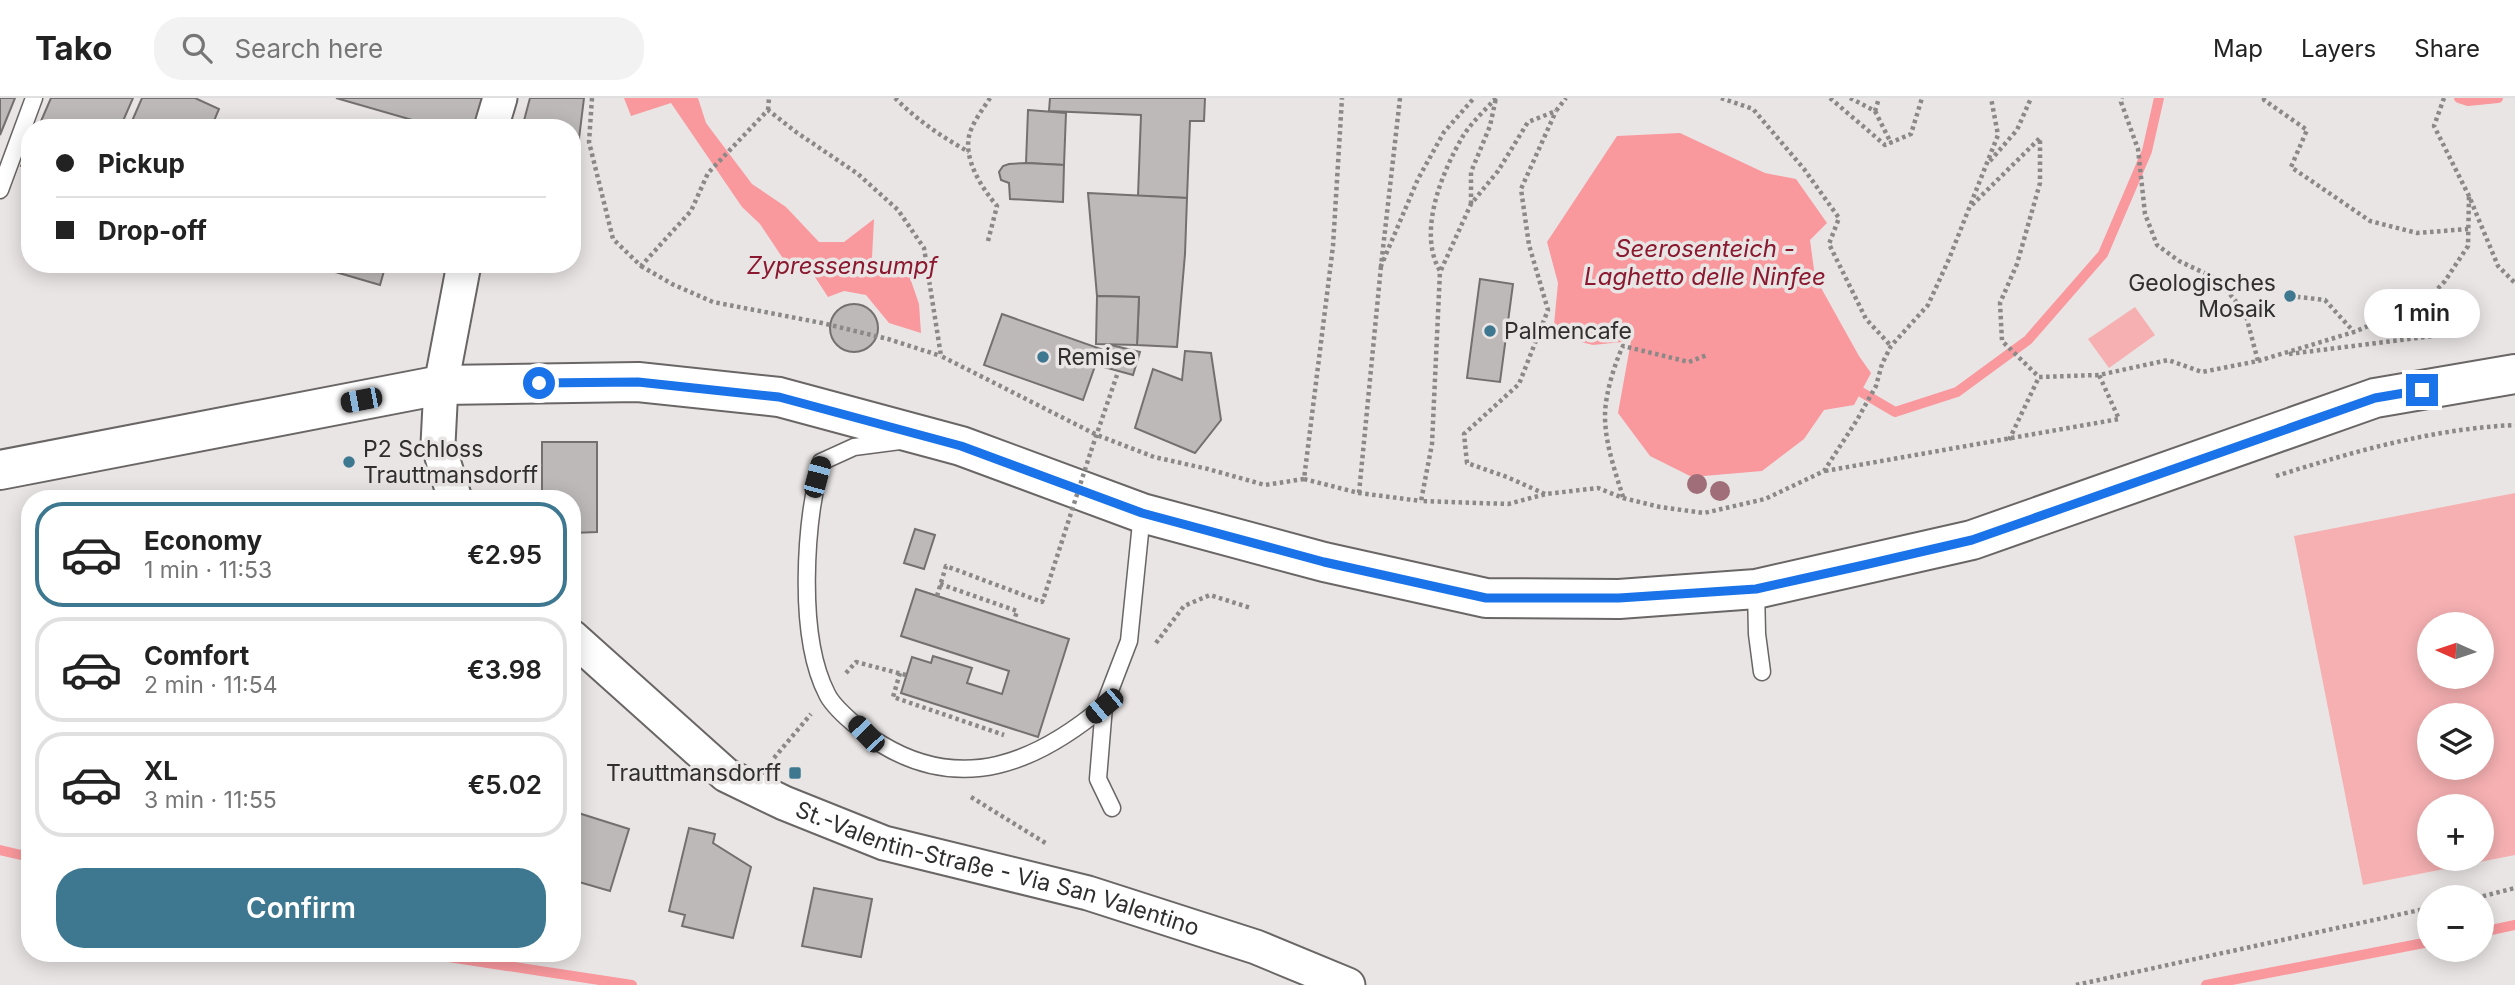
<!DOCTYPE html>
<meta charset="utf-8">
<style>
body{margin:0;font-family:Inter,sans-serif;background:#f2f2f2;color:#222;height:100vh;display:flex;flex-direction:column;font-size:26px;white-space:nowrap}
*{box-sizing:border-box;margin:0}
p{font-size:23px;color:#767676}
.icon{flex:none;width:38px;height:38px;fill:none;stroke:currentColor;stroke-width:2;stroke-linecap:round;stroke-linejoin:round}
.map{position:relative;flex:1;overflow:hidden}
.details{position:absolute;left:21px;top:392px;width:560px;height:472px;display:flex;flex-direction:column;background:#fff;border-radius:28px;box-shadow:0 4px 18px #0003}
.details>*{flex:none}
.banner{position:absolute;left:21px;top:21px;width:560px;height:154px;border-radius:28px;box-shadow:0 4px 18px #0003;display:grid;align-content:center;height:154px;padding:0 35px;background:#fff}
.needle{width:46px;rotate:273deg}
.buttons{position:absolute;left:2417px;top:514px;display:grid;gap:14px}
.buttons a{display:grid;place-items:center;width:77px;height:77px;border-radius:50%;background:#fff;box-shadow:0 4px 18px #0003;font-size:35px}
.end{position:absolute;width:32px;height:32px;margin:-16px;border:9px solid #1a73e8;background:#fff;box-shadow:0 0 0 4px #fff}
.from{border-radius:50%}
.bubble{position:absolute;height:49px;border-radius:24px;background:#fff;box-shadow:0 4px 18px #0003;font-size:23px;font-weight:600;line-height:49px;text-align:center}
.car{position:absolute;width:21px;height:42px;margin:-21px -10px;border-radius:9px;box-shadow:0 0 5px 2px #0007;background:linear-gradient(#222 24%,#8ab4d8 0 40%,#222 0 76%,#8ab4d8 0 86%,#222 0)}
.banner b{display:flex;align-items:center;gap:24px;height:66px;font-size:26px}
.banner b+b{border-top:2px solid #e0e0e0}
.banner i{width:18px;height:18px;background:#222}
ul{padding:12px 0 0;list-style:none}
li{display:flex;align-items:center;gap:21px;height:105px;margin:0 14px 10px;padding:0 21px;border:4px solid #e0e0e0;border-radius:28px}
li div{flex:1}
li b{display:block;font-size:26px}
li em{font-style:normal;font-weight:600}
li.current{border-color:#3d7890}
li>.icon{width:63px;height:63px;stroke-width:1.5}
.primary-button{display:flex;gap:14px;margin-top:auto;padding:14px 35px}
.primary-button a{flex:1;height:80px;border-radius:28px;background:#3d7890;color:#fff;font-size:28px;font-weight:600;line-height:80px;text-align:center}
header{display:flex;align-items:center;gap:42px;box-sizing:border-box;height:98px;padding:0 35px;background:#fff;border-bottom:2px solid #e0e0e0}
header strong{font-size:33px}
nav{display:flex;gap:38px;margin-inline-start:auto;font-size:24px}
.search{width:490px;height:63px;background:#f2f2f2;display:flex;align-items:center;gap:18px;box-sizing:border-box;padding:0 24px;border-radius:28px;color:#767676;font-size:26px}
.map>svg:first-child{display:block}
.green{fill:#f6b0b2;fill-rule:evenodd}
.water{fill:#f9989d}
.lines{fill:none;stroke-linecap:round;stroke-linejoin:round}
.stream{stroke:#f9989d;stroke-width:10}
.building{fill:#beb9b9;stroke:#757070;stroke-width:2}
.service-casing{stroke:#6b6666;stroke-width:19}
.minor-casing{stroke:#6b6666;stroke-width:37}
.secondary-casing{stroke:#6b6666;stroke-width:42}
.path{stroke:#8b8888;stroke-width:4.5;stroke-dasharray:3.5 3.5;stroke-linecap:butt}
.service{stroke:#fff;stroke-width:16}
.minor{stroke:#fff;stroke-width:33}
.secondary{stroke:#fff;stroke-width:38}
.path-bridge{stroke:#8b8888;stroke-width:4.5;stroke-dasharray:3.5 3.5;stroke-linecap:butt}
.tree{fill:#a06e78}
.route{stroke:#1a73e8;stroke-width:9}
.poi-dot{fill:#3d7890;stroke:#eae5e5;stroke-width:2.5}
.labels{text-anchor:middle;stroke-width:7;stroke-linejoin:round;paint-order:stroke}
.poi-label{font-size:23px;fill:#302e2e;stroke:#eae5e5;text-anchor:start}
.street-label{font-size:23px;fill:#302e2e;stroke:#eae5e5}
.water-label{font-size:24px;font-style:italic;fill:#8a192f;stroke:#eae5e5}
</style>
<header>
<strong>Tako</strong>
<div class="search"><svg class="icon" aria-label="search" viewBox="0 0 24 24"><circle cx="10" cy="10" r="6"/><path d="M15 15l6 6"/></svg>Search here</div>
<nav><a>Map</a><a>Layers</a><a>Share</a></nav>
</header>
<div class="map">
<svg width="2515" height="887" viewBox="0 0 2515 887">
<rect width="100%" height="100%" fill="#eae5e5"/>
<g class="green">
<polygon points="2135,209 2155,237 2109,270 2088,241"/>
<path d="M 2515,395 L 2515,757 L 2363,787 L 2294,438 ZM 2429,527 L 2482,527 L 2482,579 L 2429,579 ZM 2429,618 L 2482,618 L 2482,670 L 2429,670 ZM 2429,709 L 2482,709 L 2482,761 L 2429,761 Z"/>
</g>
<g class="water">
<polygon points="624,0 698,0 706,25 752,86 786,109 819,144 844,144 874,121 872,160 906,168 919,206 921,235 889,225 866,197 844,193 828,199 813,176 786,165 760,126 742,109 671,5 631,18"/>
<polygon points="1680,35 1765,75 1796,81 1827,125 1810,142 1815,179 1859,258 1871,275 1854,307 1824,312 1804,341 1762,373 1692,379 1650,358 1618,315 1631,243 1593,247 1553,237 1558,185 1547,144 1617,38"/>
</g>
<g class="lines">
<g class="stream">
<polyline points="2459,0 2468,3 2498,0"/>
<polyline points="1861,294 1895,314 1957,294 2028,242 2103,156 2147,53 2159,0"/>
<polyline points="0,752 30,759"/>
<polyline points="2482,834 2515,827"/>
<polyline points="429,856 632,887"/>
<polyline points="2206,887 2429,844"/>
</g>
</g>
<g class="building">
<polygon points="0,0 15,0 0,37"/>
<polygon points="51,0 133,0 120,30 38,30"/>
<polygon points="142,0 195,0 219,11 211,30 129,30"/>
<polygon points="336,0 483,0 475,30 440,30"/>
<polygon points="530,0 584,0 576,65 572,64 572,30 522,30"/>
<polygon points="1050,0 1205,0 1204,23 1190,23 1187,100 1138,98 1141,17 1049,13"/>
<polygon points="1028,12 1066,15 1064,67 1026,65"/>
<polygon points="30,49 30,72 21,68"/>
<polygon points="1026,65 1064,67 1063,104 1010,101 1009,85 1001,82 999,74 1003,68 1009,66"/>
<polygon points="1088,95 1187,100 1185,156 1177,249 1137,247 1139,199 1097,198"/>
<polygon points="308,166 386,166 380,187"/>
<polygon points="1480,181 1513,186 1500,284 1467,280"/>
<polygon points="1097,198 1139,199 1137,247 1096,246"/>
<circle cx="854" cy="230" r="24"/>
<polygon points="1002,216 1101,251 1083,302 984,267"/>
<polygon points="1111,247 1140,254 1133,277 1104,269"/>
<polygon points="1185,253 1211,255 1221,322 1195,355 1135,330 1153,271 1182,282"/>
<polygon points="542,344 597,344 597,434 572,435 572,401 542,401"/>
<polygon points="915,431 935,437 924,471 904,465"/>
<polygon points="916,491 1069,541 1038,639 901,595 912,559 931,565 933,558 972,570 967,585 1002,596 1009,573 901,538"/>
<polygon points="572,713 629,731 610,793 572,782"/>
<polygon points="689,730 715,736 713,745 751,769 733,840 682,828 685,817 669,813"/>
<polygon points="814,790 872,801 861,859 802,848"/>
</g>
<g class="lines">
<defs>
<g id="service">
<polyline points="0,92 34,0"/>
<path d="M 900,343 L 854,349 L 821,364 C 805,426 797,538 827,596 C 834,611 866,637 881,646 C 963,696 1037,664 1104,608"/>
<polyline points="1756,491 1757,536 1762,574"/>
<polyline points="1112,710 1098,681 1104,608 1129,543 1142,415"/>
</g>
<g id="minor">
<polyline points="491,30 500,0"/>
<polyline points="455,401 438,346 441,287 464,166"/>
<path id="s1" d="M 572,539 L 726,677 L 784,705 L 884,745 L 1088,795 L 1256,849 L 1348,887"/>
</g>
<polyline id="secondary" points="0,372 441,287 638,284 779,299 961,348 1142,415 1324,464 1486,500 1619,501 1756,491 1972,442 2375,300 2515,276"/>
</defs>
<use href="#service" class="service-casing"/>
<use href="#minor" class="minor-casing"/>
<use href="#secondary" class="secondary-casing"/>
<g class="path">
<polyline points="592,0 589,44 613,141 641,168 691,113 708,75 768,12 796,34 858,76 898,112 924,150 941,258 1097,337 1154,359 1208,371 1265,387 1304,381 1333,148 1342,0"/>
<path d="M 895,0 C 917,22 942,39 969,54"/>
<polyline points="1400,0 1381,168 1418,81 1444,34 1474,0"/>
<path d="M 1496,0 C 1485,12 1472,24 1463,38 C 1442,74 1417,134 1440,173 L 1432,346 L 1421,403 L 1508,406 L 1546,396 L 1598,390 L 1623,400 L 1660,409 L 1704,415 L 1765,401 L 1824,373 L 1857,322 L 1876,288 L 1882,266 L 1891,248 L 1928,207 L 1949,161 L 1998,37 L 1991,0"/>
<polyline points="1721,0 1753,11 1804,71 1839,120 1829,146 1866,221 1891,248"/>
<polyline points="1830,0 1885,47 1911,36 1922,0"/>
<polyline points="1850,0 1875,13 1879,0"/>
<polyline points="2264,0 2264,2 2307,32 2291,69 2370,123 2417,135 2468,131"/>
<polyline points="2444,0 2434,28 2469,98 2498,168 2515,185"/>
<polyline points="768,12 769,0"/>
<polyline points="1875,13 1891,45"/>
<polyline points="1990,63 2017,32 2031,0"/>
<polyline points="1471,106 1471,74 1490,28 1496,0"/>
<polyline points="1972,107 2040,40 2040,85 2017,166 2000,205 2002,243 2039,279 2099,277 2168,262 2202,274 2258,263 2245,214 2217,181 2179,163 2157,147 2145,116 2138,51 2121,4 2122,0"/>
<path d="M 988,143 L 997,108 C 982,90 964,63 969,38 C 972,25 983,11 990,0"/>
<polyline points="641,168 672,186 713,204 822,225 888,241 941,258"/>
<polyline points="1441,172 1471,106 1498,73 1528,24 1556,13 1566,0"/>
<polyline points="2290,198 2325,202 2354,234"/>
<polyline points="2289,256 2457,235"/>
<polyline points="2258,263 2354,234 2425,204 2445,183 2468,148 2469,98"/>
<polyline points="2009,342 2039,279"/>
<polyline points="1091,353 1117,277"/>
<polyline points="1825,373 2119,321 2099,277"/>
<path d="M 2276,378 C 2356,353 2431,331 2515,327"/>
<polyline points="1304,381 1359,395 1421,403"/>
<polyline points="1359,395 1381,168"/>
<polyline points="1545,396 1507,379 1467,365 1464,336 1519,286 1548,212 1529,147 1521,91 1556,13"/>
<path d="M 1623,399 C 1615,373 1605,345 1605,318 C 1605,297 1614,267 1623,248 L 1689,264 L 1707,257"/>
<polyline points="940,486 1017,513 1014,523"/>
<polyline points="937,498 946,468 1042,504 1044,499"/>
<polyline points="1156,545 1184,508 1210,497 1251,510"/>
<polyline points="846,575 856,564 906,577"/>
<polyline points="900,575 893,599 1004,637"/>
<polyline points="774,660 811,616"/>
<polyline points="971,699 1047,746"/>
<polyline points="2476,800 2515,790"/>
<polyline points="2076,887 2429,810"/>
</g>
<use href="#service" class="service"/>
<use href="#minor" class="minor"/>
<use href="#secondary" class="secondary"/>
<polyline class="path-bridge" points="1044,499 1091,353"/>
</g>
<g class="tree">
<circle cx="1697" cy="386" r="10"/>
<circle cx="1720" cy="393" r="10"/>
</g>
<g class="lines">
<polyline class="route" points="539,285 638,284 779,299 961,348 1142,415 1324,464 1486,500 1619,500 1756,491 1864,467 1972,442 2375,300 2422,292"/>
</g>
<g class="poi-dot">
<circle cx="2290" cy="198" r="7"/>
<circle cx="1490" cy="233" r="7"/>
<circle cx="1043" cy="259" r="7"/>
<circle cx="349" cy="364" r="7"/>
<rect x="788" y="668" width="14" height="14" rx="3.5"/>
</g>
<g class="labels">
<g class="poi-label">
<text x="2276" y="193" text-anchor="end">Geologisches<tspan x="2276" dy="26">Mosaik</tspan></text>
<text x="1504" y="241">Palmencafe</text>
<text x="1057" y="267">Remise</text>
<text x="363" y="359">P2 Schloss<tspan x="363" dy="26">Trauttmansdorff</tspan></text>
<text x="781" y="683" text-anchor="end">Trauttmansdorff</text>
</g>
<g class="street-label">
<text dy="8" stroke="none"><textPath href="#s1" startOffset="495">St.-Valentin-Straße - Via San Valentino</textPath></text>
</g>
<g class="water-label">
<text x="1705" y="159">Seerosenteich -<tspan x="1705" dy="28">Laghetto delle Ninfee</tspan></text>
<text x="842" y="176">Zypressensumpf</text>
</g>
</g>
</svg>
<div class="buttons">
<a><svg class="needle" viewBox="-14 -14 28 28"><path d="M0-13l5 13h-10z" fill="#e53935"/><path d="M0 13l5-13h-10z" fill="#767676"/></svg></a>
<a><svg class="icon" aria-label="layers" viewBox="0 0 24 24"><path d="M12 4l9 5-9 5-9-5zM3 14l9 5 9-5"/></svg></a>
<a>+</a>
<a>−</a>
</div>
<i class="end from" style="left:539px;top:285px"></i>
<i class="end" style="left:2422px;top:292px"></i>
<div class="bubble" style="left:2364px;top:191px;width:116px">1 min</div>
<i class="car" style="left:361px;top:302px;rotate:259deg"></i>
<i class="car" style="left:817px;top:379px;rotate:15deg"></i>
<i class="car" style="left:1104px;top:608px;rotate:230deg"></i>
<i class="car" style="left:866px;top:636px;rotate:316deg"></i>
<div class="banner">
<b><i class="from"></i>Pickup</b>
<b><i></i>Drop-off</b>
</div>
<section class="details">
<ul>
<li class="current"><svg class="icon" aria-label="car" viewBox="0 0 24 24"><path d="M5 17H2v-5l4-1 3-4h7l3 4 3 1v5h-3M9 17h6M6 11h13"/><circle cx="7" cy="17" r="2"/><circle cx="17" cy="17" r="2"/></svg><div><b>Economy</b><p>1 min · 11:53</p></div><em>€2.95</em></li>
<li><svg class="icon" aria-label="car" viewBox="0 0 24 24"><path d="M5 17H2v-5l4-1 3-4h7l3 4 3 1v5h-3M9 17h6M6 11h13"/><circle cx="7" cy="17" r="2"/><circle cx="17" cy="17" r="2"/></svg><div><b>Comfort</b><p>2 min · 11:54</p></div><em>€3.98</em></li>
<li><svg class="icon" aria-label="car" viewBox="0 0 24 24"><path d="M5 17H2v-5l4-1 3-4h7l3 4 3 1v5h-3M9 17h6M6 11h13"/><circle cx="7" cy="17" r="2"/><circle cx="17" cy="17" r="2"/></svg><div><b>XL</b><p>3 min · 11:55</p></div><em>€5.02</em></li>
</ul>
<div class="primary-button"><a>Confirm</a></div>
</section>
</div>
